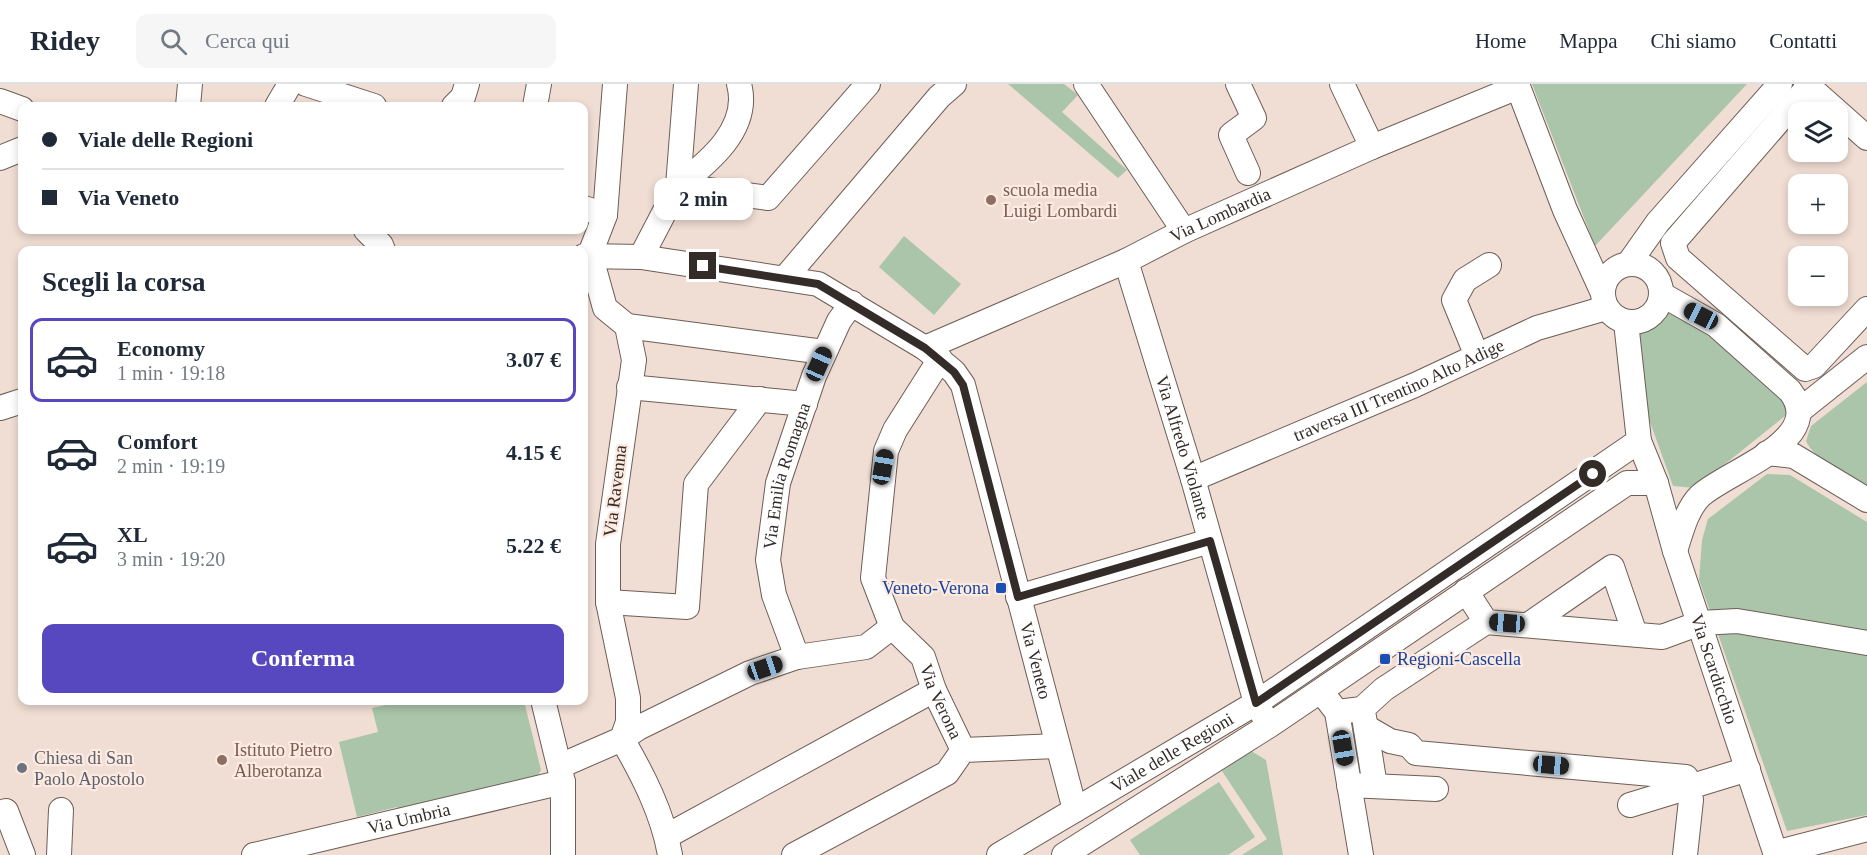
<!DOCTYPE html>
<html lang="it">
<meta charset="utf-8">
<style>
body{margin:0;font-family:"Times New Roman",serif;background:#f6f6f7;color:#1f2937;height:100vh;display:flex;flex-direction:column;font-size:22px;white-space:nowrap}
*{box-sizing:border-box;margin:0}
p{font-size:20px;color:#747a83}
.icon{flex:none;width:33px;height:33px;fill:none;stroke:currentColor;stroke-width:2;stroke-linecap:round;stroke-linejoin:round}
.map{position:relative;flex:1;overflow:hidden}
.drawer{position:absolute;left:18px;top:162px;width:570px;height:459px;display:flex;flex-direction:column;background:#fff;border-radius:12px;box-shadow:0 3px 9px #0003}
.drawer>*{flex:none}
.guide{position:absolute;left:18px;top:18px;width:570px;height:132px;border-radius:12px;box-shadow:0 3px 9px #0003;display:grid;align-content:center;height:132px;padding:0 24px;background:#fff}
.controls{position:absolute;left:1788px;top:18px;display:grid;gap:12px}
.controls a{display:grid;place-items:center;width:60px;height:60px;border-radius:12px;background:#fff;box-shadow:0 3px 9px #0003;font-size:30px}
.end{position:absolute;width:27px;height:27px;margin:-14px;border:8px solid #342c29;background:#fff;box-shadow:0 0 0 3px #fff}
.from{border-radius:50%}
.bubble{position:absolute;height:42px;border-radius:12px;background:#fff;box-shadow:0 3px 9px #0003;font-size:20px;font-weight:700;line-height:42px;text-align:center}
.car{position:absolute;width:18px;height:36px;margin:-18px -9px;border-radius:8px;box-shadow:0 0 4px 2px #0007;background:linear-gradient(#222 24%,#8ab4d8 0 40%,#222 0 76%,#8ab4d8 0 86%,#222 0)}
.guide b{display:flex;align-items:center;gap:21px;height:57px;font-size:22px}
.guide b+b{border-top:2px solid #e0e1e3}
.guide i{width:15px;height:15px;background:#1f2937}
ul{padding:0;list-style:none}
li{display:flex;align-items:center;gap:18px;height:84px;margin:0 12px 9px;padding:0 12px;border:3px solid transparent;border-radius:12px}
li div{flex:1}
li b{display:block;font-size:22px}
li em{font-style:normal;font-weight:700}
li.selected{border-color:#5848c0}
li>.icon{width:54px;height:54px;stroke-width:1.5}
h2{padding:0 24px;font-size:27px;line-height:72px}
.action{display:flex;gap:12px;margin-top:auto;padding:12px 24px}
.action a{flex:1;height:69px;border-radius:12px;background:#5848c0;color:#fff;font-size:24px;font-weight:700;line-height:69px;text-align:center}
header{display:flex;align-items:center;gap:36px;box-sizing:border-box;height:84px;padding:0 30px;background:#fff;border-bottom:2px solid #e0e1e3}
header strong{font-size:28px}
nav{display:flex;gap:33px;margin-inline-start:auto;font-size:21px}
.search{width:420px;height:54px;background:#f6f6f7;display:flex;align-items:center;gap:15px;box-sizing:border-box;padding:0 21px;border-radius:12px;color:#747a83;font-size:22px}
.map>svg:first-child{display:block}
.green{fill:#aac5aa}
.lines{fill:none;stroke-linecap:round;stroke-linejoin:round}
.minor-casing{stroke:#6e5e56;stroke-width:26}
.minor{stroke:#fff;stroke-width:24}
.route{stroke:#342c29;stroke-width:8}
.education-dot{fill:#8d6e63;stroke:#fdeae1;stroke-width:2}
.transit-dot{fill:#1a4fb4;stroke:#fdeae1;stroke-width:2}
.worship-dot{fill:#6b7280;stroke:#fdeae1;stroke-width:2}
.labels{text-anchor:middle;stroke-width:4.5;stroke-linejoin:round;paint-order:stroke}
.education-label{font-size:18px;fill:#785e54;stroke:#fdeae1;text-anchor:start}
.street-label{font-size:18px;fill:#342c29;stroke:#fdeae1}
.transit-label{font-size:18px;fill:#164399;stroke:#fdeae1;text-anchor:end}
.worship-label{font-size:18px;fill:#5b616d;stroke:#fdeae1;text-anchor:start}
</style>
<header>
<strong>Ridey</strong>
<div class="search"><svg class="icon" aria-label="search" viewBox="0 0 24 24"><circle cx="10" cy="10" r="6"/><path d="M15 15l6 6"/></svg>Cerca qui</div>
<nav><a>Home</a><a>Mappa</a><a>Chi siamo</a><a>Contatti</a></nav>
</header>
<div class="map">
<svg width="1867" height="771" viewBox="0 0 1867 771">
<rect width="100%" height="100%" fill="#f0ddd3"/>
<g class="green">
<polygon points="1008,0 1064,0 1078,11 1062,28 1127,86 1118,94"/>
<polygon points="1532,0 1747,0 1595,162"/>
<polygon points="904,152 961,200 934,231 879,183"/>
<path d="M 1666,221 C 1712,250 1750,284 1788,322 L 1785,332 L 1695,404 L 1673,402 L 1640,310 L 1634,246 C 1650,241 1661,238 1666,221 Z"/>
<path d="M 1867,298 L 1867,401 C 1849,391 1815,377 1806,357 L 1811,342 Z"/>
<polygon points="1767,390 1790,391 1867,438 1867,731 1787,747 1699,496 1702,456 1708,435"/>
<polygon points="404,617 524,617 541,686 536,695 398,728 397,723 357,733 339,658 378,648 372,624"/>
<polygon points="1251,667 1266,676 1283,771 1242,771 1267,755 1222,687"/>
<polygon points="1219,698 1255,753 1228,771 1140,771 1130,756"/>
</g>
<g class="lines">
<defs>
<g id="minor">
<polyline points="306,0 374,22"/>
<polyline points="1086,0 1184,147"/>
<polyline points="1238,0 1254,34 1231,51 1248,89"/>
<polyline points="1342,0 1372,63"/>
<polyline points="1517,0 1565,126 1602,207"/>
<polyline points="1806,0 1867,54"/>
<polyline points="1809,2 1673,159 1678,174 1805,285 1814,282 1867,225"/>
<polyline points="0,17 22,25"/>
<polyline points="188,22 190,0"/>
<polyline points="277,22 290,0"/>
<polyline points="454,22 463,13 467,0"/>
<polyline points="535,22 539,0"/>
<polyline points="0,74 22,65"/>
<polyline points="678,102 768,114 868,0"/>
<path d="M 678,102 C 709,78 751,44 739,0"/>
<polyline points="584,124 605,131"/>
<polyline points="366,146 381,161 383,166"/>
<path d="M 590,170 L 605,224 L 627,242 L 634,276 L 608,460 L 608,518 L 628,614 L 628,638 L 622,655 C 643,691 663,730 670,771"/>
<polyline points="590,170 605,131 615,0"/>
<path id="s1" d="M 584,172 L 641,173 L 818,200 L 925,264 L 954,288 L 963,301 L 1075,726"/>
<polyline points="641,173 678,102 686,0"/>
<path id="s2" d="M 1126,177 L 1193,395 L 1256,619 L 1263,631"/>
<polyline points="1629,179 1658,138 1780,0"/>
<circle cx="1632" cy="209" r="29"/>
<polyline points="785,194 939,13 954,0"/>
<path d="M 1661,210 L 1716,241 L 1790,307 C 1828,356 1727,387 1700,412 C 1686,426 1681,449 1675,467"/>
<path id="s3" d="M 1626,238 L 1639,357 L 1656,399 L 1675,467 L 1776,771"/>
<polyline points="627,242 824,268"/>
<path id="s4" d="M 925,264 L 1126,177 L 1184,147 L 1372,63 L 1518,3"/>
<polyline points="1477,272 1454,216 1465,196 1489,181"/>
<path id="s5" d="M 940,275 L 895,346 L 886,367 L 873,494 L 892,543 L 923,573 L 934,606 L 963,666"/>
<polyline points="629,303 805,320"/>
<polyline points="0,324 22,317"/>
<polyline points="1799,327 1867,273"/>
<polyline points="1767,369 1794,372 1867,416"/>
<path id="s6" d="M 1193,395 L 1415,301 L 1537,244 L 1606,224"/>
<polyline points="1466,507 1486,538 1662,553 1700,539 1737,537 1867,559"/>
<polyline points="1018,513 1210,457"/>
<polyline points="608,518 687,523 696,400 760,315"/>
<polyline points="1528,541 1612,483 1635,550"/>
<path id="s7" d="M 797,573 L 774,511 L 768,476 L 778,399 L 814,292 L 839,237 L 852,219"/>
<polyline points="1327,615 1337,628 1361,771"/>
<polyline points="543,616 563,698 563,771"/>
<polyline points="1337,628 1362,625 1384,605 1486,538"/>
<polyline points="1364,633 1375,702"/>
<polyline points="1366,643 1390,657 1409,661 1416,669 1686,693 1691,716 1685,771"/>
<polyline points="560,682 622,655 638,644 750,589 797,573 866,563 892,543"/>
<polyline points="1349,701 1436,705"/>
<polyline points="1630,721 1748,685"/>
<polyline points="0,729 6,727 23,771"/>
<polyline points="667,752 934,606"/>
<polyline points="1775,769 1867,745"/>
<polyline points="59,771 61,726"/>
<path id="s8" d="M 254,771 L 563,698"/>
<polyline points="794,771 947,689 963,666 1057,662"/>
<path id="s9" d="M 999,771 L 1256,619 L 1639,357"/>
<polyline points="1064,771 1270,641 1627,399 1656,399"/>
</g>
</defs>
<use href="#minor" class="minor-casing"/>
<use href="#minor" class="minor"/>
</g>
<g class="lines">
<polyline class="route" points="703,182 818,200 925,264 954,288 963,301 1018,513 1210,457 1256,619 1593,390"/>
</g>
<g class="education-dot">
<circle cx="991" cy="116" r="6"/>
<circle cx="222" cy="676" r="6"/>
</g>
<g class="transit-dot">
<rect x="995" y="498" width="12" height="12" rx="3"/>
<rect x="1379" y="569" width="12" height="12" rx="3"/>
</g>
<circle class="worship-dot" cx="22" cy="684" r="6"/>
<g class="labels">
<g class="education-label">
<text x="1003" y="112">scuola media<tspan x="1003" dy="21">Luigi Lombardi</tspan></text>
<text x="234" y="672">Istituto Pietro<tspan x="234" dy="21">Alberotanza</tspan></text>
</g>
<g class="street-label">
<text dy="6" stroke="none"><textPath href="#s4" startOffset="324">Via Lombardia</textPath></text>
<text dy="6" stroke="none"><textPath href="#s6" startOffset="224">traversa III Trentino Alto Adige</textPath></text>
<text dy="6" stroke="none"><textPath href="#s2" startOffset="195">Via Alfredo Violante</textPath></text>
<text dy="6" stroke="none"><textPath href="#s7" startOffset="188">Via Emilia Romagna</textPath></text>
<text transform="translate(615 407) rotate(-83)" y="6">Via Ravenna</text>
<text dy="6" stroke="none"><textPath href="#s1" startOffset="699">Via Veneto</textPath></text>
<text dy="6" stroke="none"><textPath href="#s3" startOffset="360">Via Scardicchio</textPath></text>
<text dy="6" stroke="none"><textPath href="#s5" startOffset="378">Via Verona</textPath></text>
<text dy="6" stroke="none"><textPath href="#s9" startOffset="201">Viale delle Regioni</textPath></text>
<text dy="6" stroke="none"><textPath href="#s8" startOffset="159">Via Umbria</textPath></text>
</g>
<g class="transit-label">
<text x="989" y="510">Veneto-Verona</text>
<text x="1397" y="581" text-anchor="start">Regioni-Cascella</text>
</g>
<g class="worship-label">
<text x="34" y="680">Chiesa di San<tspan x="34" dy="21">Paolo Apostolo</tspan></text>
</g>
</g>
</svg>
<div class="controls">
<a><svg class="icon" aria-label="layers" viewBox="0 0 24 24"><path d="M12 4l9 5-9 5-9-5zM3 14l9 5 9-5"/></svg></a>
<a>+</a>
<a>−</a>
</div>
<i class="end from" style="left:1593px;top:390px"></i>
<i class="end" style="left:703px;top:182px"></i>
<div class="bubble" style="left:654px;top:94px;width:99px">2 min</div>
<i class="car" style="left:1701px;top:232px;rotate:297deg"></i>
<i class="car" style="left:819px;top:280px;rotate:24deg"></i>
<i class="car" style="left:883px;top:383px;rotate:10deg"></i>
<i class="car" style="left:1507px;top:539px;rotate:274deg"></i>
<i class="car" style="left:765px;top:584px;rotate:71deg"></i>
<i class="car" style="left:1343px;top:664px;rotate:170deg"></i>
<i class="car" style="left:1551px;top:681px;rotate:95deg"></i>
<div class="guide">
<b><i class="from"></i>Viale delle Regioni</b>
<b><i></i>Via Veneto</b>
</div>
<section class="drawer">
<h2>Scegli la corsa</h2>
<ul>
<li class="selected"><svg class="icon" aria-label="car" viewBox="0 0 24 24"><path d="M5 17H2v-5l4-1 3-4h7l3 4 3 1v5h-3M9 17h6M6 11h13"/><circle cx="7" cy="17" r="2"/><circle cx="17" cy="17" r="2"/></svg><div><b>Economy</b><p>1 min · 19:18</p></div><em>3.07 €</em></li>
<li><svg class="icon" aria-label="car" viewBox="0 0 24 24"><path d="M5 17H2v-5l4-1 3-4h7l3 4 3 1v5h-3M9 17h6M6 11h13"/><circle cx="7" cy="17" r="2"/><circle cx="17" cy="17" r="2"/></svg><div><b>Comfort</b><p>2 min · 19:19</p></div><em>4.15 €</em></li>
<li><svg class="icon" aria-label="car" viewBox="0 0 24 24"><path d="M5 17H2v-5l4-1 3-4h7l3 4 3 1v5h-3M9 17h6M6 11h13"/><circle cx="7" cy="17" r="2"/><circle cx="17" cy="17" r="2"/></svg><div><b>XL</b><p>3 min · 19:20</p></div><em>5.22 €</em></li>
</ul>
<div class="action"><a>Conferma</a></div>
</section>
</div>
